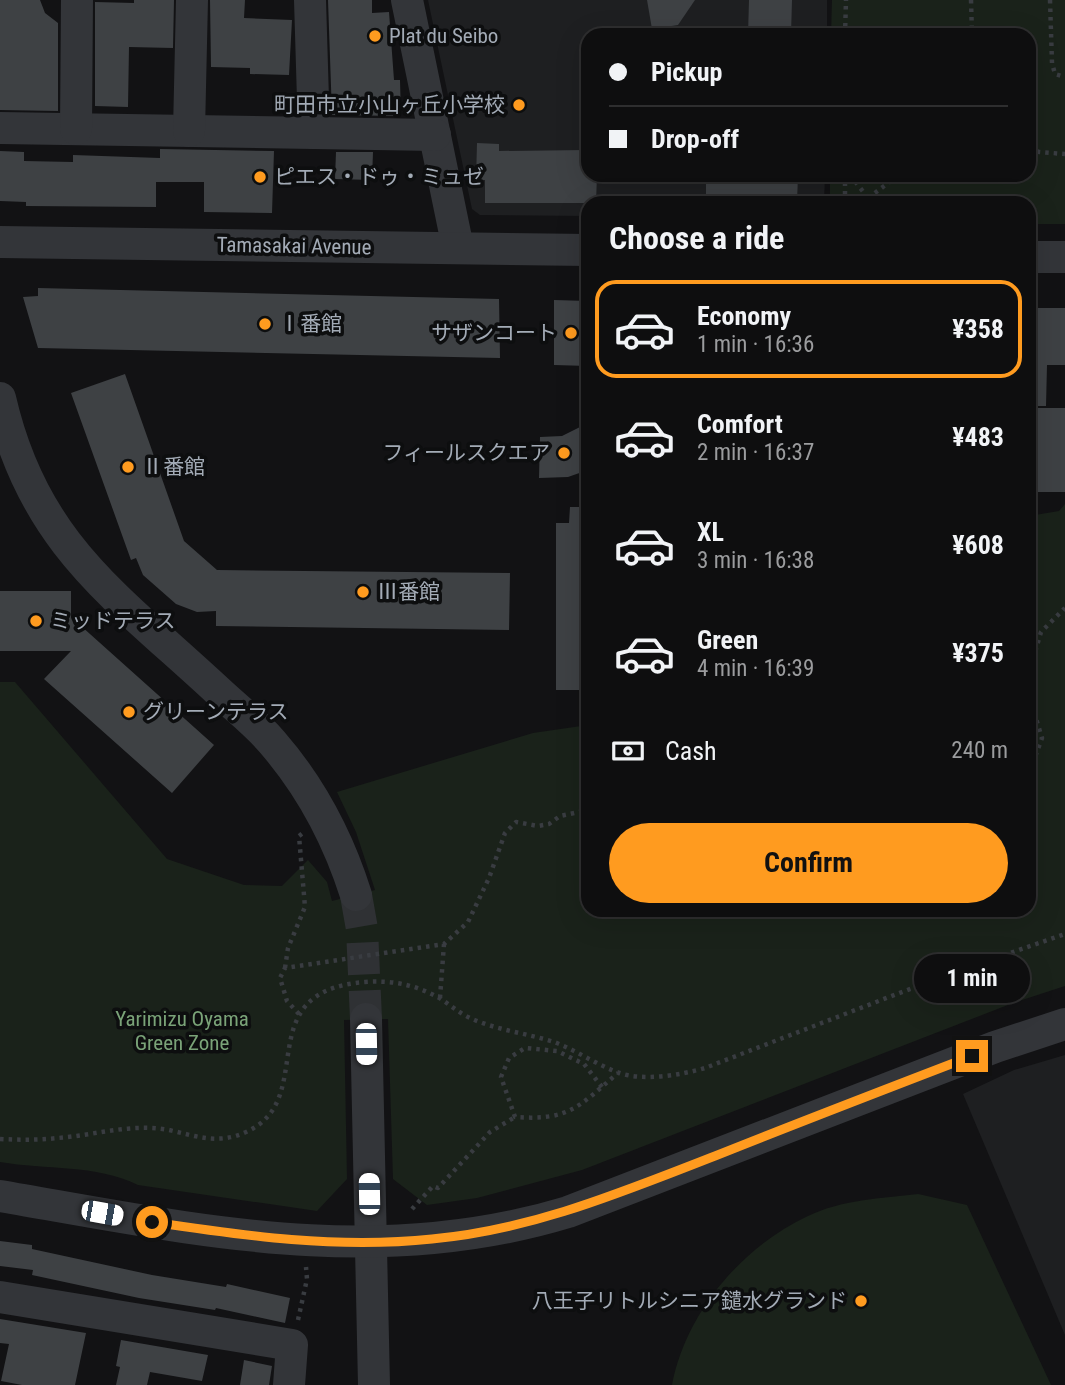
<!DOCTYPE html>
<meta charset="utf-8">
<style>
body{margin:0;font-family:"Roboto Condensed","Noto Sans JP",sans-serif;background:#1c1c1d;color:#f1f3f6;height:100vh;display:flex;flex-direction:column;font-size:26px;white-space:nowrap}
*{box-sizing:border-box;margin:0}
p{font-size:23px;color:#9b9c9e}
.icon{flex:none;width:38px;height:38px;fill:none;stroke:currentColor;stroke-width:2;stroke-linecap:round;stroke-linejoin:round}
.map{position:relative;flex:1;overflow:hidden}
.drawer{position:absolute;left:581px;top:196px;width:455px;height:721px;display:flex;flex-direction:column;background:#0e0e0f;border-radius:21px;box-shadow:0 7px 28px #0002,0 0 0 2px #2e2e2f}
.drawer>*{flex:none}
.hud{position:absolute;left:581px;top:28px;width:455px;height:154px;border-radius:21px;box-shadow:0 7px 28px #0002,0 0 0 2px #2e2e2f;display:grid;align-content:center;height:154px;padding:0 28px;background:#0e0e0f}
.end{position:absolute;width:32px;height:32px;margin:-16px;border:9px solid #ff9b1f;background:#111;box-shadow:0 0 0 4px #111}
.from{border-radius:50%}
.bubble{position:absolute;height:49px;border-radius:24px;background:#0e0e0f;box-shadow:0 7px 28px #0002,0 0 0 2px #2e2e2f;font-size:23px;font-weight:700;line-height:49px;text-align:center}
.car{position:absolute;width:21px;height:42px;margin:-21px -10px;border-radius:9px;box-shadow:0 0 5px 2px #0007;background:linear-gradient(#fff 24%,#345 0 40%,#fff 0 76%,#345 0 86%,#fff 0)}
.hud b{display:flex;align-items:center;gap:24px;height:66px;font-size:26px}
.hud b+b{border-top:2px solid #2e2e2f}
.hud i{width:18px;height:18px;background:#f1f3f6}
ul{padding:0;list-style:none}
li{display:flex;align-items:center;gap:21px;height:98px;margin:0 14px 10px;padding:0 14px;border:4px solid transparent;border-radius:21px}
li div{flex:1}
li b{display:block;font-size:26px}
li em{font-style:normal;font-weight:700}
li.current{border-color:#ff9b1f}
li>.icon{width:63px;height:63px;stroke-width:1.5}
h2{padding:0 28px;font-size:32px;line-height:84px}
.pay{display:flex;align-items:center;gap:18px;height:77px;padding:0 28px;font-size:26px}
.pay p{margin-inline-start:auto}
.cta{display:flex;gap:14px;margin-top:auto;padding:14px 28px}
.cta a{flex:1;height:80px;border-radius:42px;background:#ff9b1f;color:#111;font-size:28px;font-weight:700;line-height:80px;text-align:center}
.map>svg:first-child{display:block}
.built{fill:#1e1f21}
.green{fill:#1a221a}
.building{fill:#3e4144}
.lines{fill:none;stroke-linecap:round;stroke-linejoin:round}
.minor-tunnel{stroke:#2f3134;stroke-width:32;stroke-dasharray:32 16;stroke-linecap:butt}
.path{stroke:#393c41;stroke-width:4.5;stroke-dasharray:3.5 5;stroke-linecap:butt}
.minor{stroke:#333539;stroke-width:32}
.route{stroke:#ff9b1f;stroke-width:9}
.poi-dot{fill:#ff9b1f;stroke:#0d0e0f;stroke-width:2.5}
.labels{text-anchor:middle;stroke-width:7;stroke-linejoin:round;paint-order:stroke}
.poi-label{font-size:21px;fill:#a3abb6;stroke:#0d0e0f;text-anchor:start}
.street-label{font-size:21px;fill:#a3abb6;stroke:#0d0e0f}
.park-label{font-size:21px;fill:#7aa378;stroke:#0d0e0f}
</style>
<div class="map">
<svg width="1065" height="1385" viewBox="0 0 1065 1385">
<rect width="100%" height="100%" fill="#121214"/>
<g class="built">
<polygon points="428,0 827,0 827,35 588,35 588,175 825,175 824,203 588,203 588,216 480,215 472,209"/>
<polygon points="1065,1055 1065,1335 963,1094 1014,1070"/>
</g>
<g class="green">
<polygon points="832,0 1065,0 1065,224 1029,224 1029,203 830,203 830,175 1029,175 1029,35 831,35"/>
<path d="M 1065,504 L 1065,986 L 1013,1003 L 582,1170 L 477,1198 L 427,1205 L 393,1179 L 388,1019 L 344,1020 L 347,1179 L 317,1211 L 138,1185 C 95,1164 46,1170 0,1162 L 0,682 L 15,682 L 167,859 L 244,885 L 282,886 L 308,860 L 327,882 L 332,901 L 375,890 L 356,832 L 337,792 L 533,733 L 588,725 L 588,910 L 1029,910 L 1029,516 L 1059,511 Z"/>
<path d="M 918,1194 L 967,1205 L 1051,1385 L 672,1385 C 686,1312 742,1247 808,1216 C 841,1200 882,1198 918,1194 Z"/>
</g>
<g class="building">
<polygon points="0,0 40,0 45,13 58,23 58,111 0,110"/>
<polygon points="134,0 174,0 173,48 129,47 128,107 95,106 95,2 134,3"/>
<polygon points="210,0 245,0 244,18 292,20 289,75 250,74 250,68 211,67"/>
<polygon points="328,0 372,0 372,13 389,12 394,80 400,80 401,116 332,115"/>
<polygon points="647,0 695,0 678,25 652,29"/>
<polygon points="749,0 792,0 791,35 748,35"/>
<polygon points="477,143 499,144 499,151 586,150 588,175 597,175 596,203 485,203 485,180 476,180"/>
<polygon points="160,149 274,151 272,213 204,212 204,182 156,182 156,207 26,206 26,202 0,201 0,151 24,152 24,161 73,162 73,155 160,158"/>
<polygon points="336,152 373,152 372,180 335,179"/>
<polygon points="706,175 798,175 797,203 706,203"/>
<polygon points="38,288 499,299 500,358 38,348 23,297 38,296"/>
<polygon points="554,300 588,301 588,366 554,365"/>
<polygon points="1029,308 1065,308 1065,365 1047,365 1046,406 1029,406"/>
<polygon points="125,374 184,541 217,570 510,573 509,630 216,626 216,611 197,612 176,604 143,575 136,558 131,560 71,393"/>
<rect x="1029" y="408" width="36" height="84"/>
<polygon points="588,423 588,470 568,477 539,478 540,437 562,436"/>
<polygon points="570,507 588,507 588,690 556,690 556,523 569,523"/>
<polygon points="0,591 71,591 71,617 214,745 172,793 44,679 71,651 0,651"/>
<polygon points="0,1241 32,1245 32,1249 152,1275 226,1287 227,1284 290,1298 285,1323 216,1308 215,1310 139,1298 32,1275 33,1270 0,1266"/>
<polygon points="0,1319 86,1333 75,1385 22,1385 1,1381 9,1344 0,1343"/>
<polygon points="121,1340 208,1355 202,1381 150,1372 147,1385 116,1385 120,1367 116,1366"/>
<polygon points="244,1360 272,1366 269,1385 240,1385"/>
</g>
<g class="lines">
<polyline class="minor-tunnel" points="356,895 362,929 366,1019"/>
<g class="path">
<polyline points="971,0 972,35"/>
<polyline points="1050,0 1052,63 1055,74 1065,77"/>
<polyline points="845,35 846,0"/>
<polyline points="1029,148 1039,152 1065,154"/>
<polyline points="850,175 872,203"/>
<polyline points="868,198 899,175"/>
<polyline points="845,203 845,175"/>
<polyline points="1029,693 1030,669 1041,632 1065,608"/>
<polyline points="1029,696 1042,738 1032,765 1029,767"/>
<polyline points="285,968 288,948 305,907 299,836 304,832"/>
<polyline points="440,998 444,944"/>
<polyline points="299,1014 287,1001 280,978 285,968 444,944 468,922 489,878 505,833 516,822 538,826 549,824 560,816 588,810"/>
<path d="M 602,1087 L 584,1064 L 557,1051 L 525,1048 L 509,1058 L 501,1077 L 515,1117 C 570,1121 579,1106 618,1073"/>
<path d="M 0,1139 C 20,1140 39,1140 58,1138 C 96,1135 131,1123 169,1130 C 196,1136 218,1145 246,1132 C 321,1099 246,991 365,982 C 393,980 417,985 441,999 C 450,1005 458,1012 468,1017 C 495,1030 526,1033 554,1042 C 576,1050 595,1064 617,1072 C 641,1082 681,1075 705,1068 L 941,977 L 1065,934"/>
<polyline points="412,1209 433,1186 438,1188 490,1132 515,1117"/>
<polyline points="298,1320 307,1279 306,1267"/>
</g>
<g class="minor">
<polyline points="310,0 314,133"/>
<polyline points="407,0 458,248"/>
<polyline points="0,128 435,135"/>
<polyline points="76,129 77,0"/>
<polyline points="189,131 192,0"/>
<polyline points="0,242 588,250"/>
<polyline points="1029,257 1065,257"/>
<path d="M 0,398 C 33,543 116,596 218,691 C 236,708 256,723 272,742 C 312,788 338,838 356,895"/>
<polyline points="366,1019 374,1385"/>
<path d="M 0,1196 C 193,1229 374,1271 568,1212 L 995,1047 L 1065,1024"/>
<polyline points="0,1297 292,1345 289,1385"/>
</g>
</g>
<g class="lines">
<path class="route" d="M 152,1222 C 246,1236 337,1249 432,1239 C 532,1230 622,1192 715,1156 C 800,1122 886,1089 972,1056"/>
</g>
<g class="poi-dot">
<circle cx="375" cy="36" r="7"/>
<circle cx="519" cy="105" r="7"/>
<circle cx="260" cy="177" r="7"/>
<circle cx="265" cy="324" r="7"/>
<circle cx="571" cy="333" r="7"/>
<circle cx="564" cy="453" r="7"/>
<circle cx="128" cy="467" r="7"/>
<circle cx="363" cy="592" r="7"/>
<circle cx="36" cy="621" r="7"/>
<circle cx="129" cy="712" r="7"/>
<circle cx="861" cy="1301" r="7"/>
</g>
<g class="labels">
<g class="poi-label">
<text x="389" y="43">Plat du Seibo</text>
<text x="505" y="112" text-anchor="end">町田市立小山ヶ丘小学校</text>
<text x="274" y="184">ピエス・ドゥ・ミュゼ</text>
<text x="279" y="331">Ⅰ番館</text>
<text x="557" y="340" text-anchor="end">サザンコート</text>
<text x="550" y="460" text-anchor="end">フィールスクエア</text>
<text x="142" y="474">Ⅱ番館</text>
<text x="377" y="599">Ⅲ番館</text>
<text x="50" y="628">ミッドテラス</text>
<text x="143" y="719">グリーンテラス</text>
<text x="847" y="1308" text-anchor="end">八王子リトルシニア鑓水グランド</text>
</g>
<g class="street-label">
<text transform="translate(294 246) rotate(1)" y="7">Tamasakai Avenue</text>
</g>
<g class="park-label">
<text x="182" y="1026">Yarimizu Oyama<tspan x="182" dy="24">Green Zone</tspan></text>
</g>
</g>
</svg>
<i class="end from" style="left:152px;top:1222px"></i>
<i class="end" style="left:972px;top:1056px"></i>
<div class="bubble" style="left:914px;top:954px;width:116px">1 min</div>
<i class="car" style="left:366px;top:1044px;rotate:179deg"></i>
<i class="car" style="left:369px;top:1194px;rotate:359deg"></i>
<i class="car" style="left:102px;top:1213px;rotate:100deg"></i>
<div class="hud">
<b><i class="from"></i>Pickup</b>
<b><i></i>Drop-off</b>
</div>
<section class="drawer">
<h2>Choose a ride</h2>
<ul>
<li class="current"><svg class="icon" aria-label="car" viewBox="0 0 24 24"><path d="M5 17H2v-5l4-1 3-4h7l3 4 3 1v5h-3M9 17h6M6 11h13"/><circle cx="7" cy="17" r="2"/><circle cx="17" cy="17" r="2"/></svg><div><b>Economy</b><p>1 min · 16:36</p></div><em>¥358</em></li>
<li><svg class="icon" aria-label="car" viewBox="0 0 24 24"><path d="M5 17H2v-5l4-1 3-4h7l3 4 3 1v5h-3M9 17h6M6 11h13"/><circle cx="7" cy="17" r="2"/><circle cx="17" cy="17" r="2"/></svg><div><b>Comfort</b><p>2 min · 16:37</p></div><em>¥483</em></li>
<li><svg class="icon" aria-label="car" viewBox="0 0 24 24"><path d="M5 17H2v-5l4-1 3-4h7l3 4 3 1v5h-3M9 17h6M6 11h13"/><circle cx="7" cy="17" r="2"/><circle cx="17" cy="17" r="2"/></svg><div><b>XL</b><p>3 min · 16:38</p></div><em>¥608</em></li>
<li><svg class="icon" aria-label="car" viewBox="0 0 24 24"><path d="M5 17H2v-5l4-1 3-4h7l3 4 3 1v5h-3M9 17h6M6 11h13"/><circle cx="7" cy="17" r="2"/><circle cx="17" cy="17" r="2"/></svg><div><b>Green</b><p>4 min · 16:39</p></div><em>¥375</em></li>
</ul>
<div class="pay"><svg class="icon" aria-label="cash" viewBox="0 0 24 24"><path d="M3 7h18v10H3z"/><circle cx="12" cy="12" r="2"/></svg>Cash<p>240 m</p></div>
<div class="cta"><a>Confirm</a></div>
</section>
</div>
